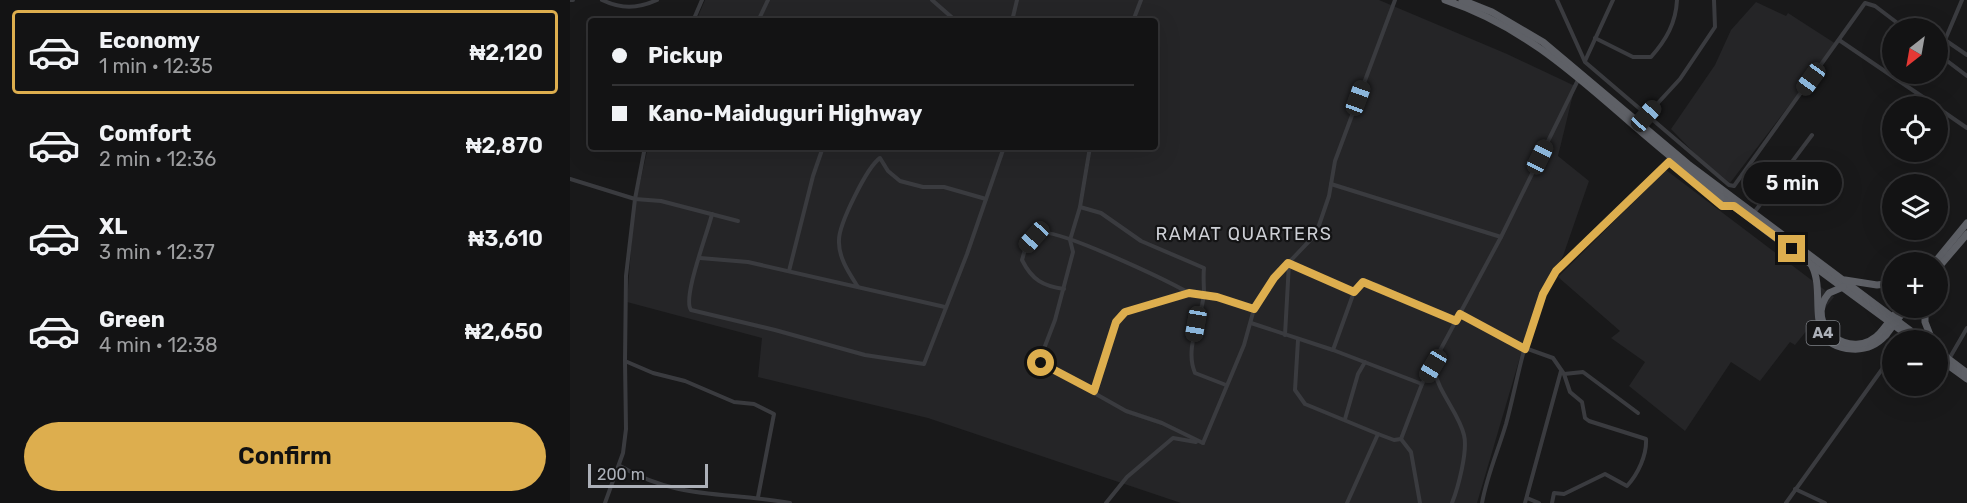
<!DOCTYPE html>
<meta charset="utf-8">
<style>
body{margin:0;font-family:Rubik,sans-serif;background:#1c1c1d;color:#f1f3f6;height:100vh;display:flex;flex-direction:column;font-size:22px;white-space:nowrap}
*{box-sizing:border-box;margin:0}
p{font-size:20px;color:#9d9ea0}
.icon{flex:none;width:33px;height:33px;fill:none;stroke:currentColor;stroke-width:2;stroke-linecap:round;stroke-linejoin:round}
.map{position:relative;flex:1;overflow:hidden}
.sheet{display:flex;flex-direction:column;background:#131314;width:570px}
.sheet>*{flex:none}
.banner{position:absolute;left:18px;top:18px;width:570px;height:132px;border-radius:6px;box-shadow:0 6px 24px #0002,0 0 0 2px #323234;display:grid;align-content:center;height:132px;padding:0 24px;background:#131314}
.needle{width:39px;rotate:211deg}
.fabs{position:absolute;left:1312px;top:18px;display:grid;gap:12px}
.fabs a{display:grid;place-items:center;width:66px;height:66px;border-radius:50%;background:#131314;box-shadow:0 6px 24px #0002,0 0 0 2px #323234;font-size:30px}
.scale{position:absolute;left:18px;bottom:15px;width:120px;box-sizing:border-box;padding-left:6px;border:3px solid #acb0b8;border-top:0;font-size:16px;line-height:21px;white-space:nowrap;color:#acb0b8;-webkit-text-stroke:4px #141415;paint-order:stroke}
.end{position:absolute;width:27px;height:27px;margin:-14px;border:8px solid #ddae4e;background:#111;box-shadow:0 0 0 3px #111}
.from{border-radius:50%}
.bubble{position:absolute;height:42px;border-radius:21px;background:#131314;box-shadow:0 6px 24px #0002,0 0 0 2px #323234;font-size:20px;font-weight:600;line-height:42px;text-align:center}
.car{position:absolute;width:18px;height:36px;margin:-18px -9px;border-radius:8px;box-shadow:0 0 4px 2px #0007;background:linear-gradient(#222 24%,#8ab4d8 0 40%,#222 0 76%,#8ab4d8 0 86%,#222 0)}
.banner b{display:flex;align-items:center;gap:21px;height:57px;font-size:22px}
.banner b+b{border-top:2px solid #323234}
.banner i{width:15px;height:15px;background:#f1f3f6}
ul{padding:10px 0 0;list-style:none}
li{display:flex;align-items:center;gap:18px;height:84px;margin:0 12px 9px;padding:0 12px;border:3px solid transparent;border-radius:6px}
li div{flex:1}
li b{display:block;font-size:22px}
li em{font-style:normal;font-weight:600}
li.current{border-color:#ddae4e}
li>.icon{width:54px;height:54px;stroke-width:1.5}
.action{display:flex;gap:12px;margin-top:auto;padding:12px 24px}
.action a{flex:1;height:69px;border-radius:36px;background:#ddae4e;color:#111;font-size:24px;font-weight:600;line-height:69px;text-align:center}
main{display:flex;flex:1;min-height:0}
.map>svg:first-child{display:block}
.built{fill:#252527}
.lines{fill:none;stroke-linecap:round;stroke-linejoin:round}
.minor{stroke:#3a3b3f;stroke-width:4}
.trunk{stroke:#5e6066;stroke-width:7}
.trunk-bridge{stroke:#5e6066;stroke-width:7}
.route{stroke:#ddae4e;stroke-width:8}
.labels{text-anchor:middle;stroke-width:4.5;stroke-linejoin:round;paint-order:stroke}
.shield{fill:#141415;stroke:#7e8187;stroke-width:1.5}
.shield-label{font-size:15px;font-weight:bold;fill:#acb0b8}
.neighbourhood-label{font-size:18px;letter-spacing:1.5px;fill:#cdcfd5;stroke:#141415}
</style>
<main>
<section class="sheet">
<ul>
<li class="current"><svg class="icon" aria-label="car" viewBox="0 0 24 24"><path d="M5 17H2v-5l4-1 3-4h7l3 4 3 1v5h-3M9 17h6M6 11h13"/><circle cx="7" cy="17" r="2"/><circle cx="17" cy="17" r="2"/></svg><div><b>Economy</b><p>1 min · 12:35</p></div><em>₦2,120</em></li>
<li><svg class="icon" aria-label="car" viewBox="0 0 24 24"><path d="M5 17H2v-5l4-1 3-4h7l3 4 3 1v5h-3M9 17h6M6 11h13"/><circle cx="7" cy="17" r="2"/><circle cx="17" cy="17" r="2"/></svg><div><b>Comfort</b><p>2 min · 12:36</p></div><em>₦2,870</em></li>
<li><svg class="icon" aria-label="car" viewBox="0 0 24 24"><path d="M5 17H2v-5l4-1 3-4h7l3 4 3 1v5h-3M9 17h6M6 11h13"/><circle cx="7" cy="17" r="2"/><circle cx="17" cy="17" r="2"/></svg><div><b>XL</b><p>3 min · 12:37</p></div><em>₦3,610</em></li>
<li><svg class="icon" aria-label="car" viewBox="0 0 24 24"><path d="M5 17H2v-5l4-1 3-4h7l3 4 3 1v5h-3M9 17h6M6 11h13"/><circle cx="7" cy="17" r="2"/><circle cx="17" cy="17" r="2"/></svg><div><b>Green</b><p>4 min · 12:38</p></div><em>₦2,650</em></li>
</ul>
<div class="action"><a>Confirm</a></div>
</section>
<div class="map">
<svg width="1397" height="503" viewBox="0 0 1397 503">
<rect width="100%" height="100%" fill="#19191a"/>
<g class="built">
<polygon points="135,0 809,0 937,54 1005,86 988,156 1019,181 993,256 964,310 907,503 611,503 358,418 188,377 192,338 57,302 64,209 78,147 585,147 585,21 126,21"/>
<polygon points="1186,2 1216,16 1218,13 1266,44 1160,183 1129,158 1101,129 1145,65 1161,30"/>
<polygon points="1096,170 1264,297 1225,345 1220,342 1190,381 1161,362 1115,431 1059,386 1075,362 1041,338 1050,331 988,277"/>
</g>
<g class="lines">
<g class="minor">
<polyline points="0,0 3,0"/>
<path d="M 32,0 C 51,9 67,9 87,0"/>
<polyline points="362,0 386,21"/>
<polyline points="987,0 1015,62 1159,185 1164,186 1295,3 1305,6 1334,28"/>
<polyline points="1392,0 1375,40 1397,55"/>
<polyline points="123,21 132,0"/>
<polyline points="188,21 198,0"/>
<polyline points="442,21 447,0"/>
<polyline points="563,21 571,0"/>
<path d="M 1025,38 L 1063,57 L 1081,57 C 1096,40 1106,23 1107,0"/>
<polyline points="1269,40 1366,106"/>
<polyline points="1368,54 1397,76"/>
<polyline points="1015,61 1043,0"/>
<polyline points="1368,108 1397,128"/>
<polyline points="1076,116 1110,79 1145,27 1144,0"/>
<polyline points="75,147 65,199 91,201 168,221"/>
<polyline points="520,147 510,207 500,240 503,252 485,320 470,359 471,363 556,411 592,423 633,443"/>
<polyline points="1099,162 1152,206 1164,206"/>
<polyline points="1172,175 1196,195"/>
<polyline points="0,179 65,199 56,276 55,361 83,373 115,381 164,402 184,404 204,414 188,497"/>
<polyline points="761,184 931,237"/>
<path d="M 510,207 L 531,213 L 571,241 L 634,268 C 633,277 634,285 634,293 C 632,319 614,347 625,373 L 656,385"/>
<path d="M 142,214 C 138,232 112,298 121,310 L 205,330 L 295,355 L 354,364 L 397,254 L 434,147"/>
<polyline points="1183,214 1242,135"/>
<polyline points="130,258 178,262 375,307"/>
<polyline points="219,271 243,176 253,147"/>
<path d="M 288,287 C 279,273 268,257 269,240 C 269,224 297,167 310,158 L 318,171 L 330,181 L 353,187 L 374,187 L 416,199"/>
<path d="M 494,289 C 473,286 462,280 452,260 L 456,246 L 470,233 C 488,228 598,281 619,293"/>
<path d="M 890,314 L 936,341 L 983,358 L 994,374 L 1000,392 L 1012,402 L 1015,418 L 1019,421 L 1076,439 C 1077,455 1068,474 1057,486 L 1035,474 L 994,494 L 984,493 L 982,503"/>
<polyline points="681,323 763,350 852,384"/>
<polyline points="715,335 719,263 784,292"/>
<polyline points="728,340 725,390 735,404 808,434 824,440 831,439"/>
<polyline points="763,350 784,292 793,282 807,285 886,321"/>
<polyline points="1379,359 1397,328"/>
<path d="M 863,367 C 869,394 889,413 894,435 C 898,451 888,488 882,503"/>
<polyline points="994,374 1013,372 1068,413"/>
<polyline points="524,391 546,322 555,312 619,293 647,297 684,309"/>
<polyline points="775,419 788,374 795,362"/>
<polyline points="831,439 852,384 931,237 1009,78"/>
<polyline points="831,439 841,452 850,503"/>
<polyline points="633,443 674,345 684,309 704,278 746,234 759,196 765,161 825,0"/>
<path d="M 50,466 C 110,501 156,491 220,503"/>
<polyline points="1225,489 1255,503"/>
<polyline points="957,498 969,503"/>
<polyline points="35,503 53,453 56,429 55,361"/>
<polyline points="536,503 557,477 603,438 626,442"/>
<polyline points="777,503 808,434"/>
<path d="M 912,503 C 917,475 928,451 936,424 C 949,376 958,311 986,271 L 1102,158"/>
<polyline points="955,503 991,371"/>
<polyline points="1216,503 1323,354"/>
</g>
<g class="trunk">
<path d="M 875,0 C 969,31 1027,97 1101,157 C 1180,221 1263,280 1344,340"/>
<polyline points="892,0 922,12 973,42 1118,164 1353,340"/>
<polyline points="1365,262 1397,223"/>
<path d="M 1242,266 C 1257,294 1231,346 1282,349 C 1296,350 1307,345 1316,335"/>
<polyline points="1368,268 1397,234"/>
<polyline points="1275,280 1307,285 1323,283"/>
<path d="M 1273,287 L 1259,293 C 1232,324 1281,365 1311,332"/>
<polyline points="1355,308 1355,322 1362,340"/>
<polyline points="1368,351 1397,373"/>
<polyline points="1368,358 1397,379"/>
</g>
<g class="trunk-bridge">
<polyline points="1311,332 1330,308"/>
<polyline points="1316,335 1334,311"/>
</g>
</g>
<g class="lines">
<polyline class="route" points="471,363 524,391 546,322 555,312 619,293 647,297 684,309 704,278 718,263 784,292 793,282 886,321 890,314 955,349 973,294 986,271 1099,162 1152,206 1164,206 1222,249"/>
</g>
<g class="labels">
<rect class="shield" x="1236.5" y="321" width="33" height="24" rx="4.5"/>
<g class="shield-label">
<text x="1253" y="338">A4</text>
</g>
<g class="neighbourhood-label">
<text x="674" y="240">RAMAT QUARTERS</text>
</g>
</g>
</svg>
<div class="fabs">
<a><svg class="needle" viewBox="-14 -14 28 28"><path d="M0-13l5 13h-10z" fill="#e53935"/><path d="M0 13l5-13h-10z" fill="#9d9ea0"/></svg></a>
<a><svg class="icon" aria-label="locate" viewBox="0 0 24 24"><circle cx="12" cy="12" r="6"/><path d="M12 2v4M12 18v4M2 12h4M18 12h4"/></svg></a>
<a><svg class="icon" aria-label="layers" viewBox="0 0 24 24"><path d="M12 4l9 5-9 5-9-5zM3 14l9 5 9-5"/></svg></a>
<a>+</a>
<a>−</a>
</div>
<div class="scale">200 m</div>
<i class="end from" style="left:471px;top:363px"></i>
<i class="end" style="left:1222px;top:249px"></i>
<div class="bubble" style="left:1173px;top:162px;width:99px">5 min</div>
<i class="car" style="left:1241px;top:79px;rotate:216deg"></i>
<i class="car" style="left:788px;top:98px;rotate:20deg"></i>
<i class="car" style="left:1076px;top:116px;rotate:42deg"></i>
<i class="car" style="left:970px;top:157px;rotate:26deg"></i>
<i class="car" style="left:464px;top:237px;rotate:222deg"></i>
<i class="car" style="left:626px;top:324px;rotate:190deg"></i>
<i class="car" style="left:863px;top:366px;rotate:211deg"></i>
<div class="banner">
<b><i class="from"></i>Pickup</b>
<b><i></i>Kano-Maiduguri Highway</b>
</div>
</div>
</main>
